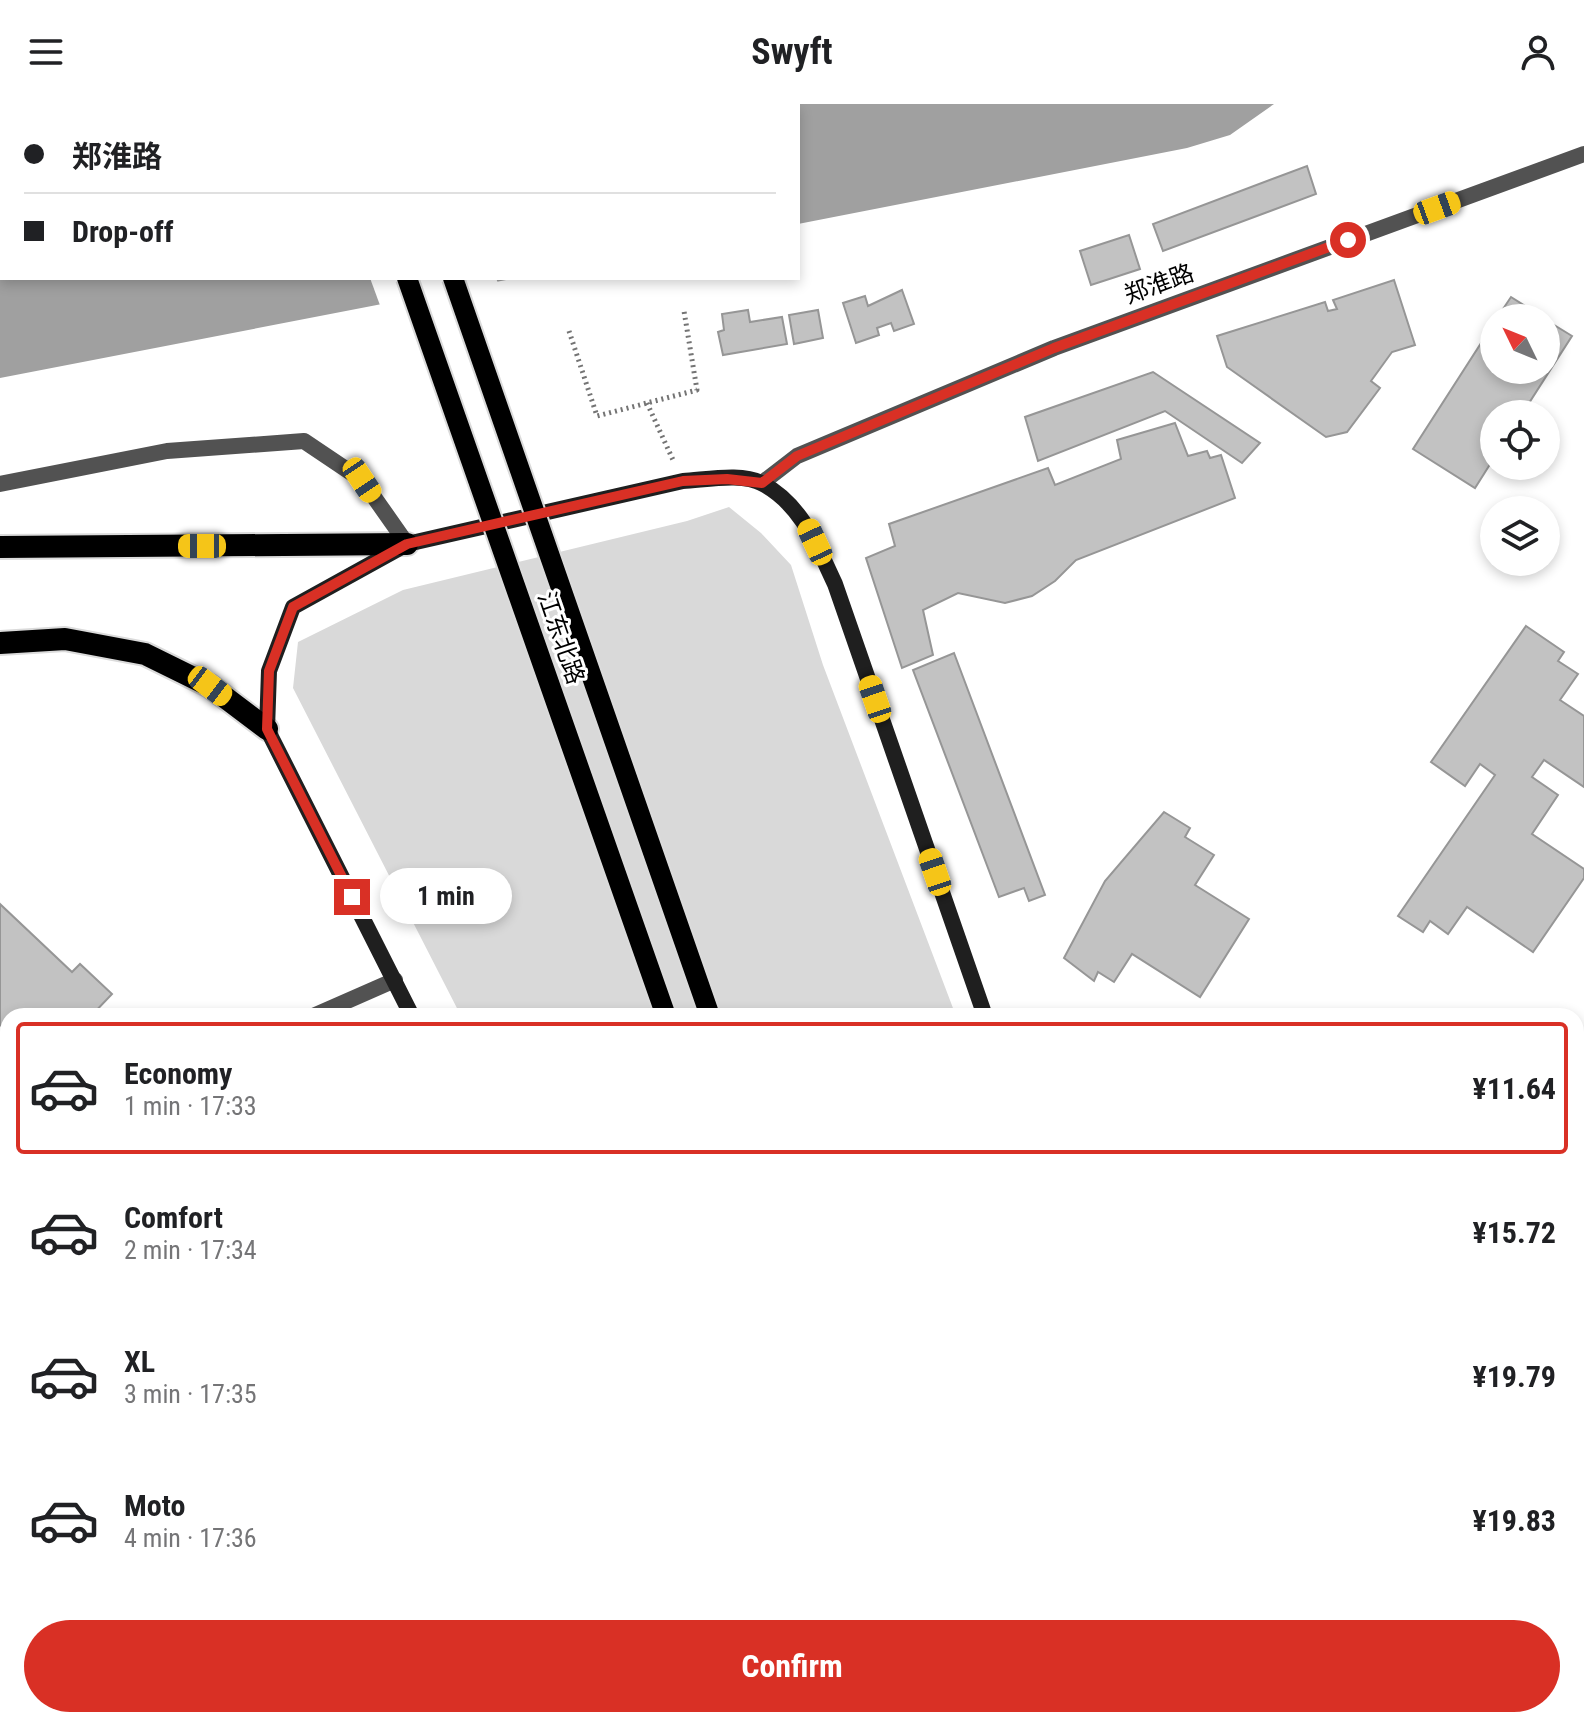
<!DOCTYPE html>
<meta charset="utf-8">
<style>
body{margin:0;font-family:"Roboto Condensed","Noto Sans SC",sans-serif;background:#f2f2f2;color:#202124;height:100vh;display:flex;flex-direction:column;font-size:30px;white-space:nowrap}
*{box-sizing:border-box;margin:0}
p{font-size:26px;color:#757577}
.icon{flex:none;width:44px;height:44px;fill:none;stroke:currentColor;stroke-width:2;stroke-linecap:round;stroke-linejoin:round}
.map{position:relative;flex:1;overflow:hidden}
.panel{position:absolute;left:0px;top:904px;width:1584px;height:720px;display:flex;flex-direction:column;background:#fff;border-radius:24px 24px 0 0;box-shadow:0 4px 12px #0003}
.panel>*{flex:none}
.top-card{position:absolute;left:0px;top:0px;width:800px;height:176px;box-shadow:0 4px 12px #0003;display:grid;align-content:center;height:176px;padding:0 24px;background:#fff}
.needle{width:52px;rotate:313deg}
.controls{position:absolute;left:1480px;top:200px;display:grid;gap:16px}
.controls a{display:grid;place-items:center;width:80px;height:80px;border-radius:50%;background:#fff;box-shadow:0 4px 12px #0003;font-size:40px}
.end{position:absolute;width:36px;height:36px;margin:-18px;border:10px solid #d93025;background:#fff;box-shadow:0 0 0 4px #fff}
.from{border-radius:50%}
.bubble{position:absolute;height:56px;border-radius:28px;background:#fff;box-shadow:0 4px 12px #0003;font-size:26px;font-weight:700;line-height:56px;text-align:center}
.car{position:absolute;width:24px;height:48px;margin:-24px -12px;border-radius:10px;box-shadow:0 0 6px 2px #0007;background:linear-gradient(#f5c518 24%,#345 0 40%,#f5c518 0 76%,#345 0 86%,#f5c518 0)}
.top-card b{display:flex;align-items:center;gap:28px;height:76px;font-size:30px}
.top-card b+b{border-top:2px solid #e0e0e0}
.top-card i{width:20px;height:20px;background:#202124}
ul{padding:14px 0 0;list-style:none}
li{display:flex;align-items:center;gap:24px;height:132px;margin:0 16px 12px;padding:0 8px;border:4px solid transparent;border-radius:8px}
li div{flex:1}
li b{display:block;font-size:30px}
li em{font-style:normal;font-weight:700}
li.selected{border-color:#d93025}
li>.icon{width:72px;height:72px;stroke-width:1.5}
.action{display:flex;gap:16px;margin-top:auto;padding:16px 24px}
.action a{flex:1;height:92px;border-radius:48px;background:#d93025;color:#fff;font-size:32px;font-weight:700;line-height:92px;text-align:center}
header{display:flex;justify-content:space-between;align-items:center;height:104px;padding:0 24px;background:#fff;font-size:36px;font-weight:700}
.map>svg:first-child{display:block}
.green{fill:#d9d9d9}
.water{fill:#a0a0a0}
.pier{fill:#fff}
.building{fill:#c2c2c2;stroke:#969696;stroke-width:2}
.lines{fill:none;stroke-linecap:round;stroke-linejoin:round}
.primary-casing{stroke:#dbdbdb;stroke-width:24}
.trunk-casing{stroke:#dbdbdb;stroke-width:26}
.path{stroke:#747474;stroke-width:5;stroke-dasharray:2 4;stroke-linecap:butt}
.minor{stroke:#525252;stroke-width:16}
.tertiary{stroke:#525252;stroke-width:16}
.secondary{stroke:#1f1f1f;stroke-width:16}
.primary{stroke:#000;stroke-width:20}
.trunk{stroke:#000;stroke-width:22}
.primary-bridge-casing{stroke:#dbdbdb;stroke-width:24;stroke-linecap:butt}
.primary-bridge{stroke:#000;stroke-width:20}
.route{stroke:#d93025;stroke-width:10}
.labels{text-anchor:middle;stroke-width:6;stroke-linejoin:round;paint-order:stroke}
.street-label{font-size:24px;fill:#000;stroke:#fff}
</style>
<header><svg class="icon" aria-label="menu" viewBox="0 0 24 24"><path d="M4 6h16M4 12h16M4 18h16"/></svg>Swyft<svg class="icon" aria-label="person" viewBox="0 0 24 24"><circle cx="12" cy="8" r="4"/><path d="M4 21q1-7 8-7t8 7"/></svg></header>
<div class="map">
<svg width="1584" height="1624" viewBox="0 0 1584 1624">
<rect width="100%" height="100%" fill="#fff"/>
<polygon class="green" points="729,403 761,429 791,461 823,561 956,912 461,912 293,584 298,538 403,486 687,417"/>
<polygon class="water" points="0,0 1274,0 1230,31 1187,44 798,120 798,2 2,2 2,174 517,174 0,274"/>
<polygon class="pier" points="370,174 496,174 499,182 381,204"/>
<g class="building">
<polygon points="1307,62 1316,90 1163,147 1153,120"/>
<polygon points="1129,131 1140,165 1091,181 1080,147"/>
<polygon points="1394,176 1415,241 1392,248 1371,277 1380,284 1347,328 1326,333 1227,263 1217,232 1325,198 1328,207 1337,205 1333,196"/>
<polygon points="902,186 914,220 894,227 891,219 877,224 879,231 856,239 843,199 865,192 868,202"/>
<polygon points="1511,193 1544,214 1497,214"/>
<polygon points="748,206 750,218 782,213 787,240 723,251 718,228 724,226 722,210"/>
<polygon points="818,206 823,234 794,240 789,211"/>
<polygon points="1546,216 1572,232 1522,310 1494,310 1494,354 1475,384 1413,345 1494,219 1494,266 1546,266"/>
<polygon points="1153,268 1260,339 1242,359 1165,307 1038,357 1025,313"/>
<polygon points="1175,319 1188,352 1207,347 1210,354 1221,351 1235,394 1076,456 1055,477 1032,492 1005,499 958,489 923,506 933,551 902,564 866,454 895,442 889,420 1048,364 1055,381 1121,355 1117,336"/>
<polygon points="1526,522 1564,548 1558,557 1578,570 1560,596 1584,612 1584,683 1544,656 1532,673 1558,691 1532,730 1584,765 1584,774 1533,848 1467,803 1448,830 1430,817 1423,828 1398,812 1495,671 1480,660 1465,682 1431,658"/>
<polygon points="954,549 1045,791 1029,797 1024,784 999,793 913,566"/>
<polygon points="1164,708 1190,724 1185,733 1214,751 1195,781 1249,815 1200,893 1132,850 1114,878 1098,868 1094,877 1064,854 1105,777"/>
<polygon points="0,800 72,868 80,860 112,890 91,912 8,912 8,928 0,921"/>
<polygon points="8,954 8,1034 0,1043 0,963"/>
<polygon points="1576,1076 1584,1081 1584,1117 1576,1129"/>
<polygon points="8,1190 8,1273 0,1266 0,1199"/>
<polygon points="1584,1279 1584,1406 1576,1418 1576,1291"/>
<polygon points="8,1479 8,1595 0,1604 0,1487"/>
<polygon points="1576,1485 1584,1490 1584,1563 1576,1558"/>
<polygon points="108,1616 186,1616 190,1619 186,1624 101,1624"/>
<polygon points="309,1616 403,1616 395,1624 301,1624"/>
<polygon points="521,1616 635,1616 628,1624 514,1624"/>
</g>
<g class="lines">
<defs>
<g id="primary">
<polyline points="346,0 347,2"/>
<polyline points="392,0 393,2"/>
<polyline points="915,1616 924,1624"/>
<polyline points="1012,1616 1024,1624"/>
</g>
<g id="trunk">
<polyline points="0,443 407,440"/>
<polyline points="0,539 65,535 145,550 210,582 267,625"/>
</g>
</defs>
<use href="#primary" class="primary-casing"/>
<use href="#trunk" class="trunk-casing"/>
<g class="path">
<polyline points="569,227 597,312 697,286 684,207"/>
<polyline points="647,299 673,356"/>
</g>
<g class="minor">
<polyline points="0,380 167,347 304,337 362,376 407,440"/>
<polyline points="313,912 395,876"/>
<polyline points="0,1145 8,1136"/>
<polyline points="0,1301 8,1308"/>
<polyline points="0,1397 8,1374"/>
<polyline points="0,1442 8,1449"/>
<polyline points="209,1616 218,1624"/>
<polyline points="240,1624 247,1616"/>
<polyline points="476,1624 484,1616"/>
</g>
<g class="tertiary">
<polyline points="762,379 797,352 1054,244 1584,50"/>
<polyline points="899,1624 904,1616"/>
</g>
<g class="secondary">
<path d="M 412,912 L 267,625 L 269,567 L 293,503 L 407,440 L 683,377 C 705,376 743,368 763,380 C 802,401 817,442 835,480 L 985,912"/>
<polyline points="1427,1616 1439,1624"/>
</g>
<use href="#primary" class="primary"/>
<use href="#trunk" class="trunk"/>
<defs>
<g id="primary-bridge">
<polyline points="407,174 666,912"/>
<polyline points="453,174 710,912"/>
</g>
</defs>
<use href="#primary-bridge" class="primary-bridge-casing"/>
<use href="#primary-bridge" class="primary-bridge"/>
</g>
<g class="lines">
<polyline class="route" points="352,793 267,625 269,567 293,503 407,440 683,377 727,375 762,379 797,352 1054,244 1348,136"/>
</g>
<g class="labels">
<g class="street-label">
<text transform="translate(1159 180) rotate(-20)" y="8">郑淮路</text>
<text transform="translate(561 534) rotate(71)" y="8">江东北路</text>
</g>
</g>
</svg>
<div class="controls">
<a><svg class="needle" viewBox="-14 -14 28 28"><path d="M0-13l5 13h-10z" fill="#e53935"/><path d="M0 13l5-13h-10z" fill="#757577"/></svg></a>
<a><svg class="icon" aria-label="locate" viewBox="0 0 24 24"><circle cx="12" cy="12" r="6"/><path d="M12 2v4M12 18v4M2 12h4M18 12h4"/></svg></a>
<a><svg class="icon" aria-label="layers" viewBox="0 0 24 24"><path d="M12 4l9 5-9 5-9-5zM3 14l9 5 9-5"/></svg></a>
</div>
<i class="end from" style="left:1348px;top:136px"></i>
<i class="end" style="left:352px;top:793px"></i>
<div class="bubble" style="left:380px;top:764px;width:132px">1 min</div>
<i class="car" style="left:1437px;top:104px;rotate:70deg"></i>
<i class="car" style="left:362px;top:376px;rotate:146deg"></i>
<i class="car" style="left:815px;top:438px;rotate:335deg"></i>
<i class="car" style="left:202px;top:442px;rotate:270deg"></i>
<i class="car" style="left:210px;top:582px;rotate:127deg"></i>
<i class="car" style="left:875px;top:595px;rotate:341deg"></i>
<i class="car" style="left:935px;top:768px;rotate:341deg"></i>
<div class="top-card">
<b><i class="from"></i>郑淮路</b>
<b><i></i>Drop-off</b>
</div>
<section class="panel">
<ul>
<li class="selected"><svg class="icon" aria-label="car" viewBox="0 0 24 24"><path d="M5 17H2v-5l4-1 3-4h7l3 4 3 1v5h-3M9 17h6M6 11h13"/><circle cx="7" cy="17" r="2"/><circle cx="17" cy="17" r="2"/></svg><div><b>Economy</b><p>1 min · 17:33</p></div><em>¥11.64</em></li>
<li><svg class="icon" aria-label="car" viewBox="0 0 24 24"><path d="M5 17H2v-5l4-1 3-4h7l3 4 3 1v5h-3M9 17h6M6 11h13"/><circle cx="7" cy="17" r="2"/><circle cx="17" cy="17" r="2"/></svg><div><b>Comfort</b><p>2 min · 17:34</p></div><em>¥15.72</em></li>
<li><svg class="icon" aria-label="car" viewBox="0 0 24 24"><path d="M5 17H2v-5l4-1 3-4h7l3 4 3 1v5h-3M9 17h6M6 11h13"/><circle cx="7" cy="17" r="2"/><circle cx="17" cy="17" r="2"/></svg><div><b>XL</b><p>3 min · 17:35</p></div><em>¥19.79</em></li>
<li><svg class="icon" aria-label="car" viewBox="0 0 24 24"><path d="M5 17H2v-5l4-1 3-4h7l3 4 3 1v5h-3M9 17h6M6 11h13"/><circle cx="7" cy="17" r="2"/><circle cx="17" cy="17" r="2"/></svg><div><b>Moto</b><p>4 min · 17:36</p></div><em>¥19.83</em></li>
</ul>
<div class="action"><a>Confirm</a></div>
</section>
</div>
